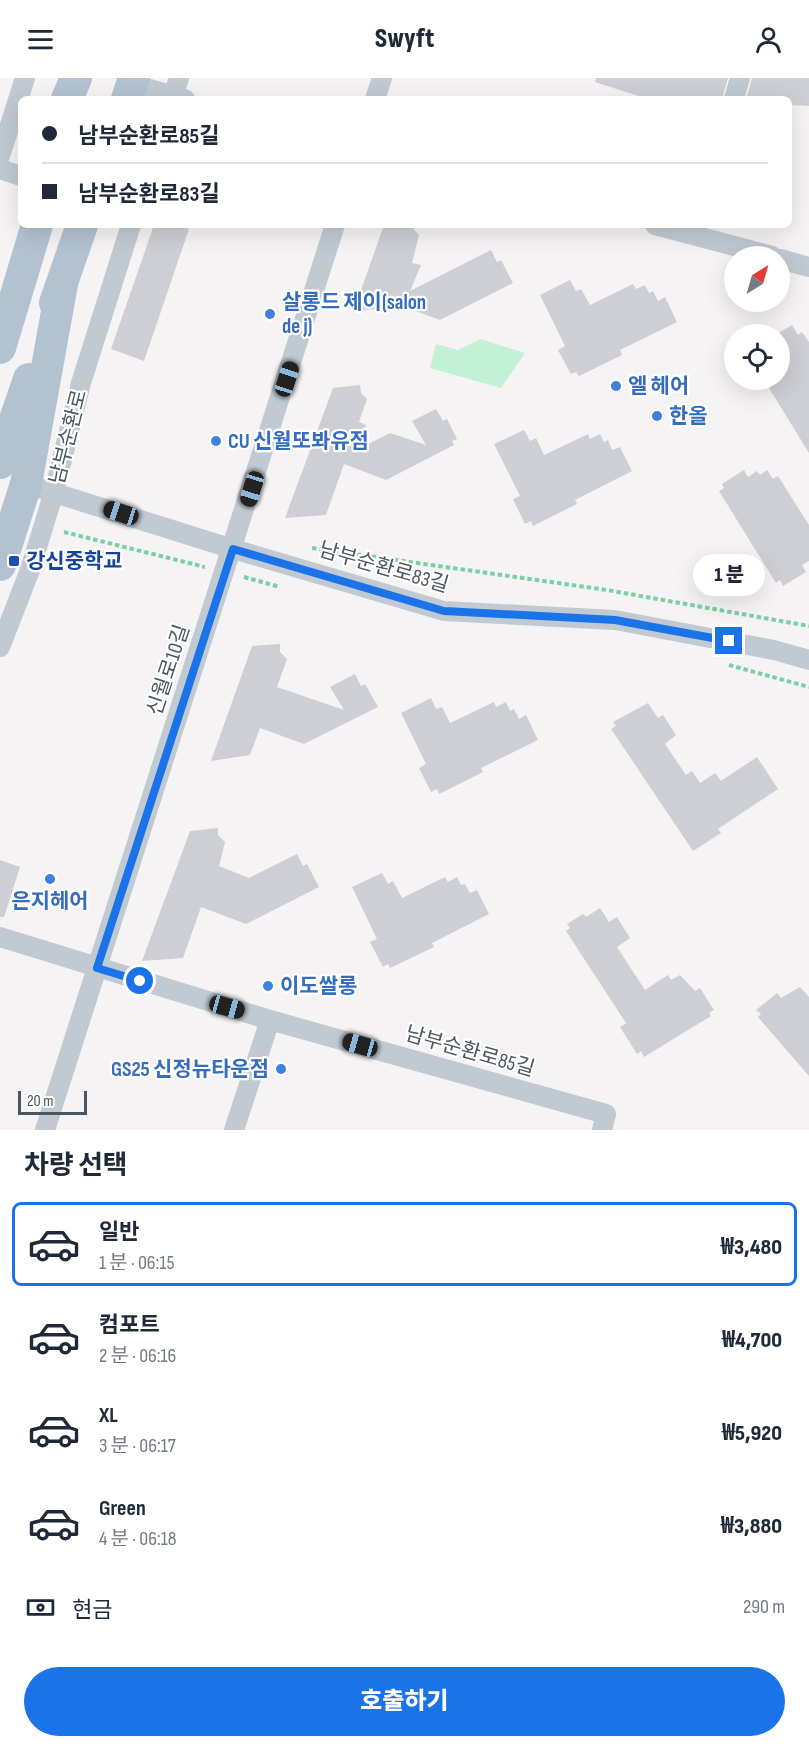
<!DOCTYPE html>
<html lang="ko">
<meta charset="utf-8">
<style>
body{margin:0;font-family:"Sofia Sans Condensed","Noto Sans KR",sans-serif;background:#f2f2f3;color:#1f2937;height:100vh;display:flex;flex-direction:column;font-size:22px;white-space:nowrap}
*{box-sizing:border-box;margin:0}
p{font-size:20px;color:#747a83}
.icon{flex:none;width:33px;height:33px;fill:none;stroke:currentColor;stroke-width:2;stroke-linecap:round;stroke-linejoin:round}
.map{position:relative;height:1052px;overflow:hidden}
.side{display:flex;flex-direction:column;background:#fff;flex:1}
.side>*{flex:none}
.hud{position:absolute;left:18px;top:18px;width:774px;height:132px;border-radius:9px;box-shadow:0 6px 24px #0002;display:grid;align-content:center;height:132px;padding:0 24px;background:#fff}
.needle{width:39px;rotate:37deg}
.controls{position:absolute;left:724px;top:168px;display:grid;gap:12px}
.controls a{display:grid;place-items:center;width:66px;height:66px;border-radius:50%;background:#fff;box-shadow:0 6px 24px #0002;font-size:30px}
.scale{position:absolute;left:18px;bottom:15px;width:69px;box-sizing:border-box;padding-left:6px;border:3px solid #4a5661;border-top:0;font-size:16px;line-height:21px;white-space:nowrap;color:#4a5661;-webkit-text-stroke:4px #fff;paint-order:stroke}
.end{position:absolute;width:27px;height:27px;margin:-14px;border:8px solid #1a73e8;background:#fff;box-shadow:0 0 0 3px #fff}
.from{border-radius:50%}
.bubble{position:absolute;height:42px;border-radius:21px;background:#fff;box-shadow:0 6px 24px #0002;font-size:20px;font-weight:800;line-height:42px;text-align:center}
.car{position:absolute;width:18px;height:36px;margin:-18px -9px;border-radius:8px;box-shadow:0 0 4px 2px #0007;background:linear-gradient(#222 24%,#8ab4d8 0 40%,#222 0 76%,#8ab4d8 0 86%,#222 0)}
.hud b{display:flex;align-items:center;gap:21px;height:57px;font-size:22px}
.hud b+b{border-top:2px solid #e0e1e3}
.hud i{width:15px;height:15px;background:#1f2937}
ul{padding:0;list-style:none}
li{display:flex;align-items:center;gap:18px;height:84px;margin:0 12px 9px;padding:0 12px;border:3px solid transparent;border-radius:9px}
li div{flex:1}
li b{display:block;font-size:22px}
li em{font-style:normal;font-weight:800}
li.on{border-color:#1a73e8}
li>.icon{width:54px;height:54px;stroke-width:1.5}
h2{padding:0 24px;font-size:27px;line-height:72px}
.pay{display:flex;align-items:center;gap:15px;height:66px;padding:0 24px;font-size:22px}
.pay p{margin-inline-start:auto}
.primary-button{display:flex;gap:12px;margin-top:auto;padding:12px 24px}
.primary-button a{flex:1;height:69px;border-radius:36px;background:#1a73e8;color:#fff;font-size:24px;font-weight:800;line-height:69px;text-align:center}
header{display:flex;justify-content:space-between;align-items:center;height:78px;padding:0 24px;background:#fff;font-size:27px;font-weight:800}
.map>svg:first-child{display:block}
.green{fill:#c3f1d5}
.building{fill:#cdcfd5}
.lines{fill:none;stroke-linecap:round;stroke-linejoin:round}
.path{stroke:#7ad0a6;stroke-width:4;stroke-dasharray:4.5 3;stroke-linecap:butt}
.street{stroke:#c1cad2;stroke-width:20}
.primary{stroke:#b3c2d1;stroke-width:32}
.route{stroke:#1a73e8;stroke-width:8}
.shop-dot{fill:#3f7fe0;stroke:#fff;stroke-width:2}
.transit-dot{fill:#1a4fb4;stroke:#fff;stroke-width:2}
.labels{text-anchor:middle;stroke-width:4.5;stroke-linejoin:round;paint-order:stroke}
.shop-label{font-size:21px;font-weight:bold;fill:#366cbe;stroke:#fff;text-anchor:start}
.street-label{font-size:21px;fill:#4a5661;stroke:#fff}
.transit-label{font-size:21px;font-weight:bold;fill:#164399;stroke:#fff;text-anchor:start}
</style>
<header><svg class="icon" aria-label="menu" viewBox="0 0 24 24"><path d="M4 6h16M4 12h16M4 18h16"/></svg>Swyft<svg class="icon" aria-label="person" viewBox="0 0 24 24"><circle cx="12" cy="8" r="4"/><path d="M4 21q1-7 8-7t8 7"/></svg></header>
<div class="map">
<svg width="809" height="1052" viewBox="0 0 809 1052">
<rect width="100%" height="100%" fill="#f5f3f3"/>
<polygon class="green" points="480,261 525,275 501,310 430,290 436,266 458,272"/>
<g class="building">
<polygon points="596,0 728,0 722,21 648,21 595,4"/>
<polygon points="752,0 809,0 809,28 789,27 789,21 746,21"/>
<polygon points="154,147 178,147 189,151 144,283 111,271"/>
<polygon points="384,147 410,147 419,157 412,185 421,187 410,213 491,172 497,184 501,182 513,205 440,242 394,225 392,231 354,232"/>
<polygon points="570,202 576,213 581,211 590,227 633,206 636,211 645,207 649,215 653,213 658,223 665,219 677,244 620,272 622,277 579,298 576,294 571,296 558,272 565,268 540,217"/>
<polygon points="792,247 798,257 802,254 809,264 809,375 764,302 780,302 780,254"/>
<polygon points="360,307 361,315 367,321 359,344 366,347 357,372 390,355 426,367 412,343 436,331 443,343 447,341 457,361 452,363 454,367 386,402 344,386 326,437 285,440 333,310"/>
<polygon points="524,352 530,363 536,360 544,377 588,356 590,361 600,356 604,364 608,362 612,372 620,369 632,393 575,422 577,426 533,448 531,443 525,446 513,421 520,418 494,366"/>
<polygon points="744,392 748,399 757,393 760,397 767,392 773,401 778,398 809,447 809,483 802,487 806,494 783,508 780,502 776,505 719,413 724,410 722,406"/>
<polygon points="280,566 280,574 287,581 277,609 344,632 330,609 355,596 361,608 365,606 378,629 304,666 260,650 250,677 211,683 252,568"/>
<polygon points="431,620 436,631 442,629 450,645 494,624 496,629 506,624 510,633 514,631 519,641 526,637 538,662 481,690 483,694 439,716 437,711 431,714 419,690 426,686 401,635"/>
<polygon points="648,625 658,640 663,637 676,657 665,666 686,697 692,693 700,705 715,695 721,703 757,679 778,711 718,751 721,755 693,773 611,651 616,648 613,644"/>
<polygon points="218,750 218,757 225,764 219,788 249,800 297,776 303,788 307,786 319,809 246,846 201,829 183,880 142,883 190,753"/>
<polygon points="0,782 20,789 4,839 0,839"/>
<polygon points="382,795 388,806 393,803 402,820 445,799 448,804 457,799 461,807 465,806 470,815 477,812 489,836 432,865 434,869 390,890 388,886 383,889 370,864 377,861 352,809"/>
<polygon points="600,830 609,844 617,839 630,860 617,869 645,912 668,897 671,902 680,897 695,913 700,910 714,932 709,935 711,938 644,979 641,973 637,976 620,949 626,945 566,853 570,850 567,846 583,836 586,839"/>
<polygon points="800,909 809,919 809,998 758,939 761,936 756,932 777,915 781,920"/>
</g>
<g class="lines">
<g class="path">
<polyline points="64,454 205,489"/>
<polyline points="312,470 607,512 809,548"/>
<polyline points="244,499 280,509"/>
<polyline points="729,587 809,609"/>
</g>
<g class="street">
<polyline points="132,6 185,21"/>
<polyline points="172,21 179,0"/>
<polyline points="375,21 382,0"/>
<polyline points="734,21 740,0"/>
<polyline points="0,78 25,0"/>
<polyline points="0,91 21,98"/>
<polyline points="655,147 772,178"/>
<polyline points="780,181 809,189"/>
<polyline points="26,406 233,471 444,533 615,542 774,572 809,582"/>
<polyline points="0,569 30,492 54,414 81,305 131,147"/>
<polyline points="0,859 270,942 606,1036 602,1052"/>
<polyline points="45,1052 335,147"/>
<polyline points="234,1052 270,942"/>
</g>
<g class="primary">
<polyline points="67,21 76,0"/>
<polyline points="127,21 134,0"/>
<polyline points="55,225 82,147"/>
<polyline points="0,270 37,147"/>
<polyline points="0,385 29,301"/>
<polyline points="0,487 26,406 62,206"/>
</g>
</g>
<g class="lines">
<polyline class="route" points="140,903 97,890 233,471 444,533 615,542 729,563"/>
</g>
<g class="shop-dot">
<circle cx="270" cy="236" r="6"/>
<circle cx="616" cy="308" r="6"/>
<circle cx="657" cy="338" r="6"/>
<circle cx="216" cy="363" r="6"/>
<circle cx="50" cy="801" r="6"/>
<circle cx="268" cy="908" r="6"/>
<circle cx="281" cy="991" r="6"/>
</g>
<rect class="transit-dot" x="8" y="477" width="12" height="12" rx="3"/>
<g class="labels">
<g class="shop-label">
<text x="282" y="231">살롱드 제이(salon<tspan x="282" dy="24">de j)</tspan></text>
<text x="628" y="315">엘 헤어</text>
<text x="669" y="345">한올</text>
<text x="228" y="370">CU 신월또봐유점</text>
<text x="50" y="830" text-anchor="middle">은지헤어</text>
<text x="280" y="915">이도쌀롱</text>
<text x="269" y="998" text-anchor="end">GS25 신정뉴타운점</text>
</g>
<g class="street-label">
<text transform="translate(68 359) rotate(-76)" y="7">남부순환로</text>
<text transform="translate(384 489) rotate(16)" y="7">남부순환로83길</text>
<text transform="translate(168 592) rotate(-72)" y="7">신월로10길</text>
<text transform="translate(470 973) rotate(16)" y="7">남부순환로85길</text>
</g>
<g class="transit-label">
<text x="26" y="490">강신중학교</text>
</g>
</g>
</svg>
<div class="controls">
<a><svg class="needle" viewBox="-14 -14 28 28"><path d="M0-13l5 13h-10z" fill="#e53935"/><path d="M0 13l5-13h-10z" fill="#747a83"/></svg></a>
<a><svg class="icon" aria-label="locate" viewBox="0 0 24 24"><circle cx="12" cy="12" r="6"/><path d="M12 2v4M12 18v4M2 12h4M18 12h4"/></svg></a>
</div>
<div class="scale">20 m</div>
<i class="end from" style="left:140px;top:903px"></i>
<i class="end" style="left:729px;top:563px"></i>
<div class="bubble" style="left:693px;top:476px;width:72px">1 분</div>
<i class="car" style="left:287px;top:301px;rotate:18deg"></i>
<i class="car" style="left:252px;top:411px;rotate:197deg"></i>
<i class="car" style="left:121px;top:435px;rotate:288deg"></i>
<i class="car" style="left:227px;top:929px;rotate:106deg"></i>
<i class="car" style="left:360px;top:967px;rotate:286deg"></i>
<div class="hud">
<b><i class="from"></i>남부순환로85길</b>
<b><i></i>남부순환로83길</b>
</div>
</div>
<section class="side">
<h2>차량 선택</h2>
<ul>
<li class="on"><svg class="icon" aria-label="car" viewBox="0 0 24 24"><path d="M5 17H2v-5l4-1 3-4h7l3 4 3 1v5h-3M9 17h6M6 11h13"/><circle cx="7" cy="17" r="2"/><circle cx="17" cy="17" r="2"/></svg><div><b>일반</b><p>1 분 · 06:15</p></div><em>₩3,480</em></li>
<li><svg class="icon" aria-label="car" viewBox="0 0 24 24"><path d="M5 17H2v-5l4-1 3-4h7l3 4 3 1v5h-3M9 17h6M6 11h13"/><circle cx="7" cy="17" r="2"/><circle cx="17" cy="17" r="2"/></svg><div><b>컴포트</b><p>2 분 · 06:16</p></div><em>₩4,700</em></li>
<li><svg class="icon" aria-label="car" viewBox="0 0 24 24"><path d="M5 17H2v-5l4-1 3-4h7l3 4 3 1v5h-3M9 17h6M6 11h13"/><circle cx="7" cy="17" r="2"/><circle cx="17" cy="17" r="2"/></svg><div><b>XL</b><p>3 분 · 06:17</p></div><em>₩5,920</em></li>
<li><svg class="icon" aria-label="car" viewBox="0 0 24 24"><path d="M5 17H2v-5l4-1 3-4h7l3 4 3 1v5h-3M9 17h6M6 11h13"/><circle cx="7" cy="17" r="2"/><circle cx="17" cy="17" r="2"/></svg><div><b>Green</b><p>4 분 · 06:18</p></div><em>₩3,880</em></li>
</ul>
<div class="pay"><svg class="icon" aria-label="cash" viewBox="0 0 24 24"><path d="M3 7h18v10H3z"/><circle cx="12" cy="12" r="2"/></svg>현금<p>290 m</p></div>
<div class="primary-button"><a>호출하기</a></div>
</section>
